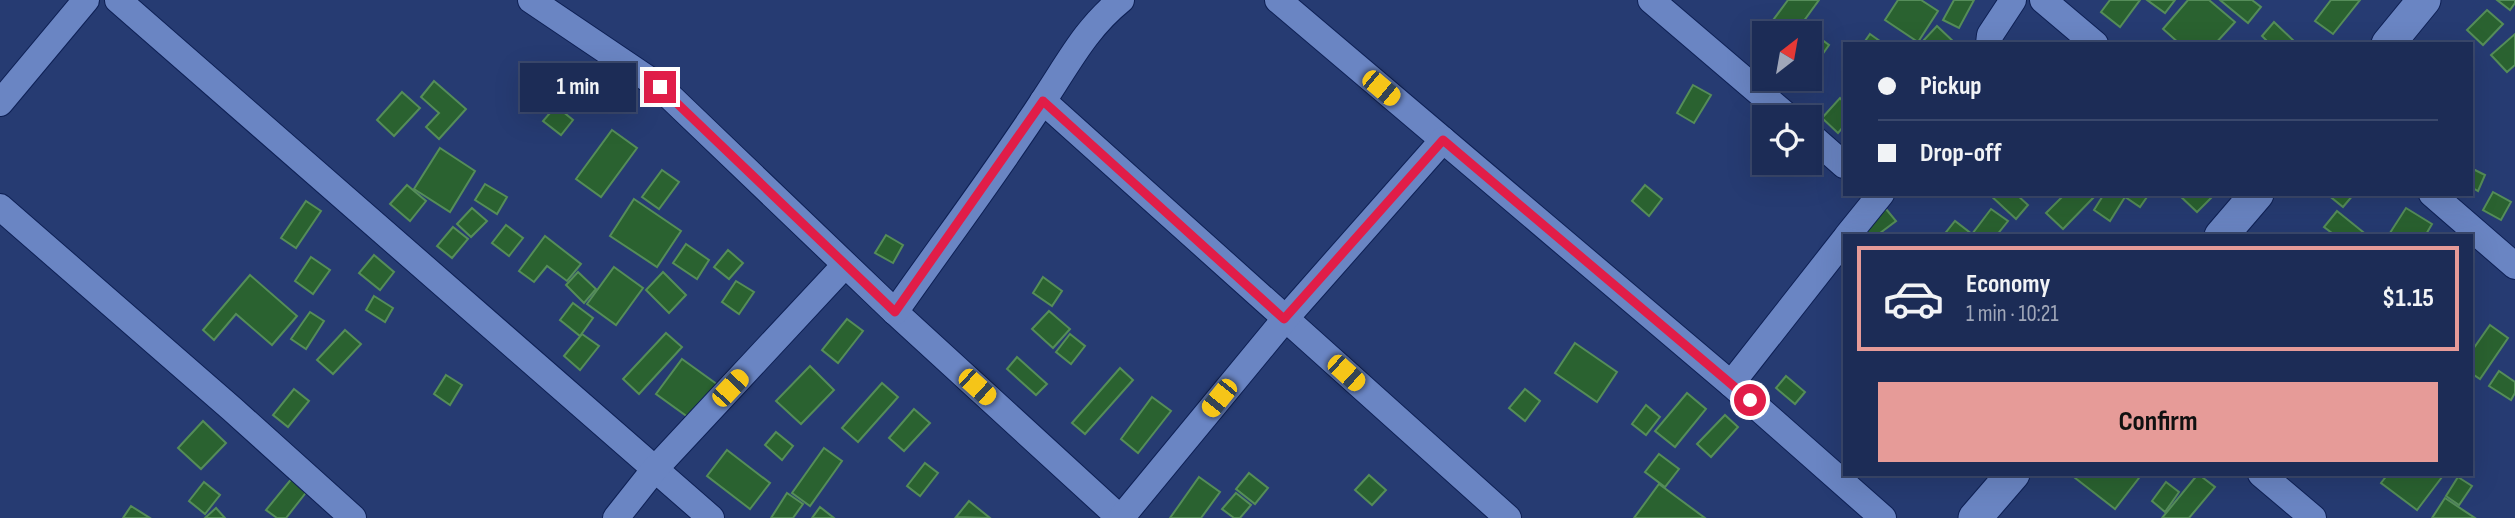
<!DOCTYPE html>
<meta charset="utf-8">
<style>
body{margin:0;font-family:"Sofia Sans Condensed",sans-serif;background:#293860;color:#f1f3f6;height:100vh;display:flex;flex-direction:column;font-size:26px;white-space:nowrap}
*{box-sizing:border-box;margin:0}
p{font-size:23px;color:#a0a7b9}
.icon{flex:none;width:38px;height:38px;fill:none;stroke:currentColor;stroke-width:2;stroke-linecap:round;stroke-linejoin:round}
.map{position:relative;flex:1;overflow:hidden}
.panel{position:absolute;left:1843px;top:234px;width:630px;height:242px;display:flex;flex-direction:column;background:#1c2c56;border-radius:0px;box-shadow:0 7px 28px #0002,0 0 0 2px #3a486c}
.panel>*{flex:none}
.hud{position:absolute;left:1843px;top:42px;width:630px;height:154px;border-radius:0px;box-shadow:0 7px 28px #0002,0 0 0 2px #3a486c;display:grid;align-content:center;height:154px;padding:0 35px;background:#1c2c56}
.needle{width:46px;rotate:31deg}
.buttons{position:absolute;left:1752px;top:21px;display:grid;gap:14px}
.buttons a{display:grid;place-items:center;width:70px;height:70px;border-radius:0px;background:#1c2c56;box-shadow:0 7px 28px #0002,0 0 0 2px #3a486c;font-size:35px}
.end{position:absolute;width:32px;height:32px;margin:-16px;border:9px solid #e11d48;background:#fff;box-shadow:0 0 0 4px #fff}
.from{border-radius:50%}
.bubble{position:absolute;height:49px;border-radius:0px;background:#1c2c56;box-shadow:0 7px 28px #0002,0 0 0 2px #3a486c;font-size:23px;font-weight:700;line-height:49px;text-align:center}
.car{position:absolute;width:21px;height:42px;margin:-21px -10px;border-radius:9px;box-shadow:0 0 5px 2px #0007;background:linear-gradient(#f5c518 24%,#345 0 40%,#f5c518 0 76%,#345 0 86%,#f5c518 0)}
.hud b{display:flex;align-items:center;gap:24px;height:66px;font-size:26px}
.hud b+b{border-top:2px solid #3a486c}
.hud i{width:18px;height:18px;background:#f1f3f6}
ul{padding:12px 0 0;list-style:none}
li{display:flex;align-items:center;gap:21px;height:105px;margin:0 14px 10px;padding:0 21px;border:4px solid transparent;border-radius:0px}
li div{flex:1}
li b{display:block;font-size:26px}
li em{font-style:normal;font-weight:700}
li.current{border-color:#e69b98}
li>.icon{width:63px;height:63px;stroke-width:1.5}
.action{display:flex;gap:14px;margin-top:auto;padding:14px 35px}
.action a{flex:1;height:80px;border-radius:0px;background:#e69b98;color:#111;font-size:28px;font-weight:700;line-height:80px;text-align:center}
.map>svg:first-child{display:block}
.building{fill:#2a6230;stroke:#558d59;stroke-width:2}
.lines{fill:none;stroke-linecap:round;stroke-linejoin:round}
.minor-casing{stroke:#0e2055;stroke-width:28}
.tertiary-casing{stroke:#0e2055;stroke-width:35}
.minor{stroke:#6a85c3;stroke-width:26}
.tertiary{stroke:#6a85c3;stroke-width:33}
.route{stroke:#e11d48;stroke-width:9}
</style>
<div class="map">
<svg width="2515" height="518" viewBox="0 0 2515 518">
<rect width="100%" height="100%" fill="#263b72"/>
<g class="building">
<polygon points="1788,0 1819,0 1795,33 1767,33 1765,31"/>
<polygon points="1898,0 1921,0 1938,11 1918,42 1885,20"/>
<polygon points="1954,0 1974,0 1959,28 1943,20"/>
<polygon points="2110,0 2140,0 2120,27 2101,12"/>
<polygon points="2147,0 2175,0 2165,13"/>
<polygon points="2188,0 2209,0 2235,22 2215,44 2180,44 2163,29"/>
<polygon points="2220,0 2252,0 2261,7 2248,23"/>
<polygon points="2331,0 2360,0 2333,34 2315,21"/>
<polygon points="2497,0 2515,0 2515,3 2510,10"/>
<polygon points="2487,10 2503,24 2483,45 2467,30"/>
<polygon points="2274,22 2297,44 2270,44 2262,36"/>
<polygon points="1937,26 1956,44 1925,44 1922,42"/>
<polygon points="1813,33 1829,45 1810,72 1810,38"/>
<polygon points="1870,34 1884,44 1863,44"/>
<polygon points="2515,34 2515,65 2507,72 2491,55"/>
<polygon points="434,81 466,109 439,139 426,127 439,113 421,97"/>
<polygon points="1693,85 1711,95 1694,123 1677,113"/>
<polygon points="402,92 420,108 394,136 377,120"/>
<polygon points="1840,98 1844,103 1844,126 1838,133 1822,118"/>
<polygon points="556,106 573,120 561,135 543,121"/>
<polygon points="612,130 637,148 601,197 576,179"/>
<polygon points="440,148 475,171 450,212 414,189"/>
<polygon points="2471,168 2485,175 2478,191 2471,187"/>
<polygon points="662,170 679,182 659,209 642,197"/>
<polygon points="485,184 507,197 497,214 475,200"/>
<polygon points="407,185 426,201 410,221 390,204"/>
<polygon points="1645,185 1662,199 1649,216 1632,201"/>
<polygon points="2493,192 2511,202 2501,220 2483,210"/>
<polygon points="1989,194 2016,194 2028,205 2016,219"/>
<polygon points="2065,194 2095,196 2063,229 2046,213"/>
<polygon points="2104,194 2149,194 2140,207 2125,197 2110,221 2094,210"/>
<polygon points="2178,194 2215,194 2197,212"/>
<polygon points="2327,194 2354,194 2343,207"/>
<polygon points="634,199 681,231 657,267 610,236"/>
<polygon points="306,201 321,211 296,248 281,238"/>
<polygon points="472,208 487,221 471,237 457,224"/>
<polygon points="2406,208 2432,224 2425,236 2388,236"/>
<polygon points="1886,209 1896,221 1876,236 1851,236"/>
<polygon points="1991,209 2008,221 1996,236 1943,236 1955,221 1972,234"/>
<polygon points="2337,211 2368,236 2336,236 2324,227"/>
<polygon points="506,225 523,238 509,256 492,243"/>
<polygon points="453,227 468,239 452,258 437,246"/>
<polygon points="886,235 903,245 893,263 875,253"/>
<polygon points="545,236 581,264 567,281 547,266 534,282 519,271"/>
<polygon points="686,244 709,260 697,279 673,263"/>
<polygon points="728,250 743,263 729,279 714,267"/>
<polygon points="374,255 394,272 380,290 359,273"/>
<polygon points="311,257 330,270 313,294 295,281"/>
<polygon points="614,267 643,288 616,325 587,304"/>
<polygon points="578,272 596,289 584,303 566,285"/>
<polygon points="663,272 686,295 669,313 646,290"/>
<polygon points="250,275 297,316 272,345 236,314 214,340 203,330"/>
<polygon points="1043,277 1062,291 1052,306 1033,293"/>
<polygon points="736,281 754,292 739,314 722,302"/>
<polygon points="374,296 393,308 385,322 366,310"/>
<polygon points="573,303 593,318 580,336 560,320"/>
<polygon points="1049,311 1070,329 1053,348 1032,329"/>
<polygon points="310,312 324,321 306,349 291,339"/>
<polygon points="847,319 863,331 838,363 822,350"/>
<polygon points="2490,325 2508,338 2480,379 2471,373 2471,352"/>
<polygon points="345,330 361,344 333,374 317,360"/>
<polygon points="666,333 682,347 639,394 623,379"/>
<polygon points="582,334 599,346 580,370 564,356"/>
<polygon points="1070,334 1085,346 1071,364 1056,352"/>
<polygon points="1575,343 1617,372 1597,402 1555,373"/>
<polygon points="1017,357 1047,384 1036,395 1007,369"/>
<polygon points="682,359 725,390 699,425 656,394"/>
<polygon points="810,366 834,390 801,424 776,401"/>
<polygon points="1120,368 1133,380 1085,434 1072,423"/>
<polygon points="2499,371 2515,382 2515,393 2511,400 2489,386"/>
<polygon points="446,375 462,385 450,405 434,394"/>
<polygon points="1786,376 1805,392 1795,404 1776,388"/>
<polygon points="882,383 898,397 858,442 842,428"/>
<polygon points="294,389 309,401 288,427 273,415"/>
<polygon points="1525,389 1540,401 1525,421 1509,408"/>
<polygon points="1687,393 1706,409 1675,447 1655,431"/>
<polygon points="1152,397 1171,411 1138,453 1121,439"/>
<polygon points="1646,405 1660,417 1646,435 1632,424"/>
<polygon points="914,409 930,423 904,451 889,438"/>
<polygon points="1725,415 1738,427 1711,457 1697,444"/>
<polygon points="203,421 226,443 201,469 178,448"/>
<polygon points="776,432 793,446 782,460 765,445"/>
<polygon points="824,448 842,461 810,506 792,493"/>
<polygon points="727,450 770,483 750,509 707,476"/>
<polygon points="1659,454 1679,469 1665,487 1645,472"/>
<polygon points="925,463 938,473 920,496 907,486"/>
<polygon points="1249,473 1268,488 1255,504 1236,489"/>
<polygon points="2070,474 2142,474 2115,509"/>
<polygon points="2198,474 2215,487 2189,518 2162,518"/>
<polygon points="2388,474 2438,474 2442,477 2417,510 2381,483"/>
<polygon points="1369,475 1386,490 1372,505 1355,490"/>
<polygon points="293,477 308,490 286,518 277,518 266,510"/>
<polygon points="1199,477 1220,492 1201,518 1170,518"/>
<polygon points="2458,477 2472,486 2459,505 2446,496"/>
<polygon points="204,482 220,495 205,514 189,501"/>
<polygon points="2166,482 2179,492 2165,512 2152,501"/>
<polygon points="1659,484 1705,518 1634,518"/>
<polygon points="787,493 803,504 793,518 771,518"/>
<polygon points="1236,493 1251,505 1240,518 1234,518 1222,509"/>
<polygon points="2445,498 2475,518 2432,518"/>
<polygon points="969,501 990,518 956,517"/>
<polygon points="131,506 150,518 123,518"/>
<polygon points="820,507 834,518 812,518"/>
<polygon points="216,508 225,518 205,518"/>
</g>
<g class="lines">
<defs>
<g id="minor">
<polyline points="118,0 711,518"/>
<polyline points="531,0 660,87 895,312 1120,518"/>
<polyline points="1278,0 1731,384 1883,518"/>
<polyline points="1651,0 1788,117"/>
<polyline points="2043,0 2095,44"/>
<polyline points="1989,44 1990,35 2013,0"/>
<polyline points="1043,101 1508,518"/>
<polyline points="0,103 86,0"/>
<polyline points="1810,135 1844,165"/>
<polyline points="2432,194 2515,266"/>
<polyline points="0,207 232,409 353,518"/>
<polyline points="1847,236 1881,194"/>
<path d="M 895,312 C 944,242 996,173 1043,101 C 1068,64 1085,29 1121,0"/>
<polyline points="1731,384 1844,240"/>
<polyline points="2261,474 2313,518"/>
<polyline points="616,518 654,470 845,265"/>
<polyline points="1121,518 1285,319 1443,140"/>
</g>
<g id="tertiary">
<polyline points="2388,44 2424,0"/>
<polyline points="2221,236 2257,194"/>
<polyline points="1975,518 2013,474"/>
</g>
</defs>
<use href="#minor" class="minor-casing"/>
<use href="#tertiary" class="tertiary-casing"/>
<use href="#minor" class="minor"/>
<use href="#tertiary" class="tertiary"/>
</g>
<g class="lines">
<polyline class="route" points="660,87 895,312 1043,101 1284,319 1443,140 1750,400"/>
</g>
</svg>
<div class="buttons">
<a><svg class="needle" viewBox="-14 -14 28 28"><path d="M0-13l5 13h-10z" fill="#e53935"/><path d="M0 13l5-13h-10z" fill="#a0a7b9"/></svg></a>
<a><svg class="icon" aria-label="locate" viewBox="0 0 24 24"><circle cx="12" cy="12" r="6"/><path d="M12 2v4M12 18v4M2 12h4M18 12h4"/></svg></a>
</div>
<i class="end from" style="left:1750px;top:400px"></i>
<i class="end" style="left:660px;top:87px"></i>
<div class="bubble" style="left:520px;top:63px;width:116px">1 min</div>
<i class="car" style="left:1381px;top:88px;rotate:130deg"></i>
<i class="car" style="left:1346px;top:373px;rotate:132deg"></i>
<i class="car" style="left:977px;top:387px;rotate:132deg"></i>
<i class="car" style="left:730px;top:388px;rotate:43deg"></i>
<i class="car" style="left:1219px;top:398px;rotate:219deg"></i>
<div class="hud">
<b><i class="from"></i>Pickup</b>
<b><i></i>Drop-off</b>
</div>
<section class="panel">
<ul>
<li class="current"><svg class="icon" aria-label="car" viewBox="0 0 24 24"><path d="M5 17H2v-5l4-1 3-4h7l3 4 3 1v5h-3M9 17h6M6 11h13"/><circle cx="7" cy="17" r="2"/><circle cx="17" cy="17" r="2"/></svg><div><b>Economy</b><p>1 min · 10:21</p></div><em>$1.15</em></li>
</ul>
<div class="action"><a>Confirm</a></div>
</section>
</div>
